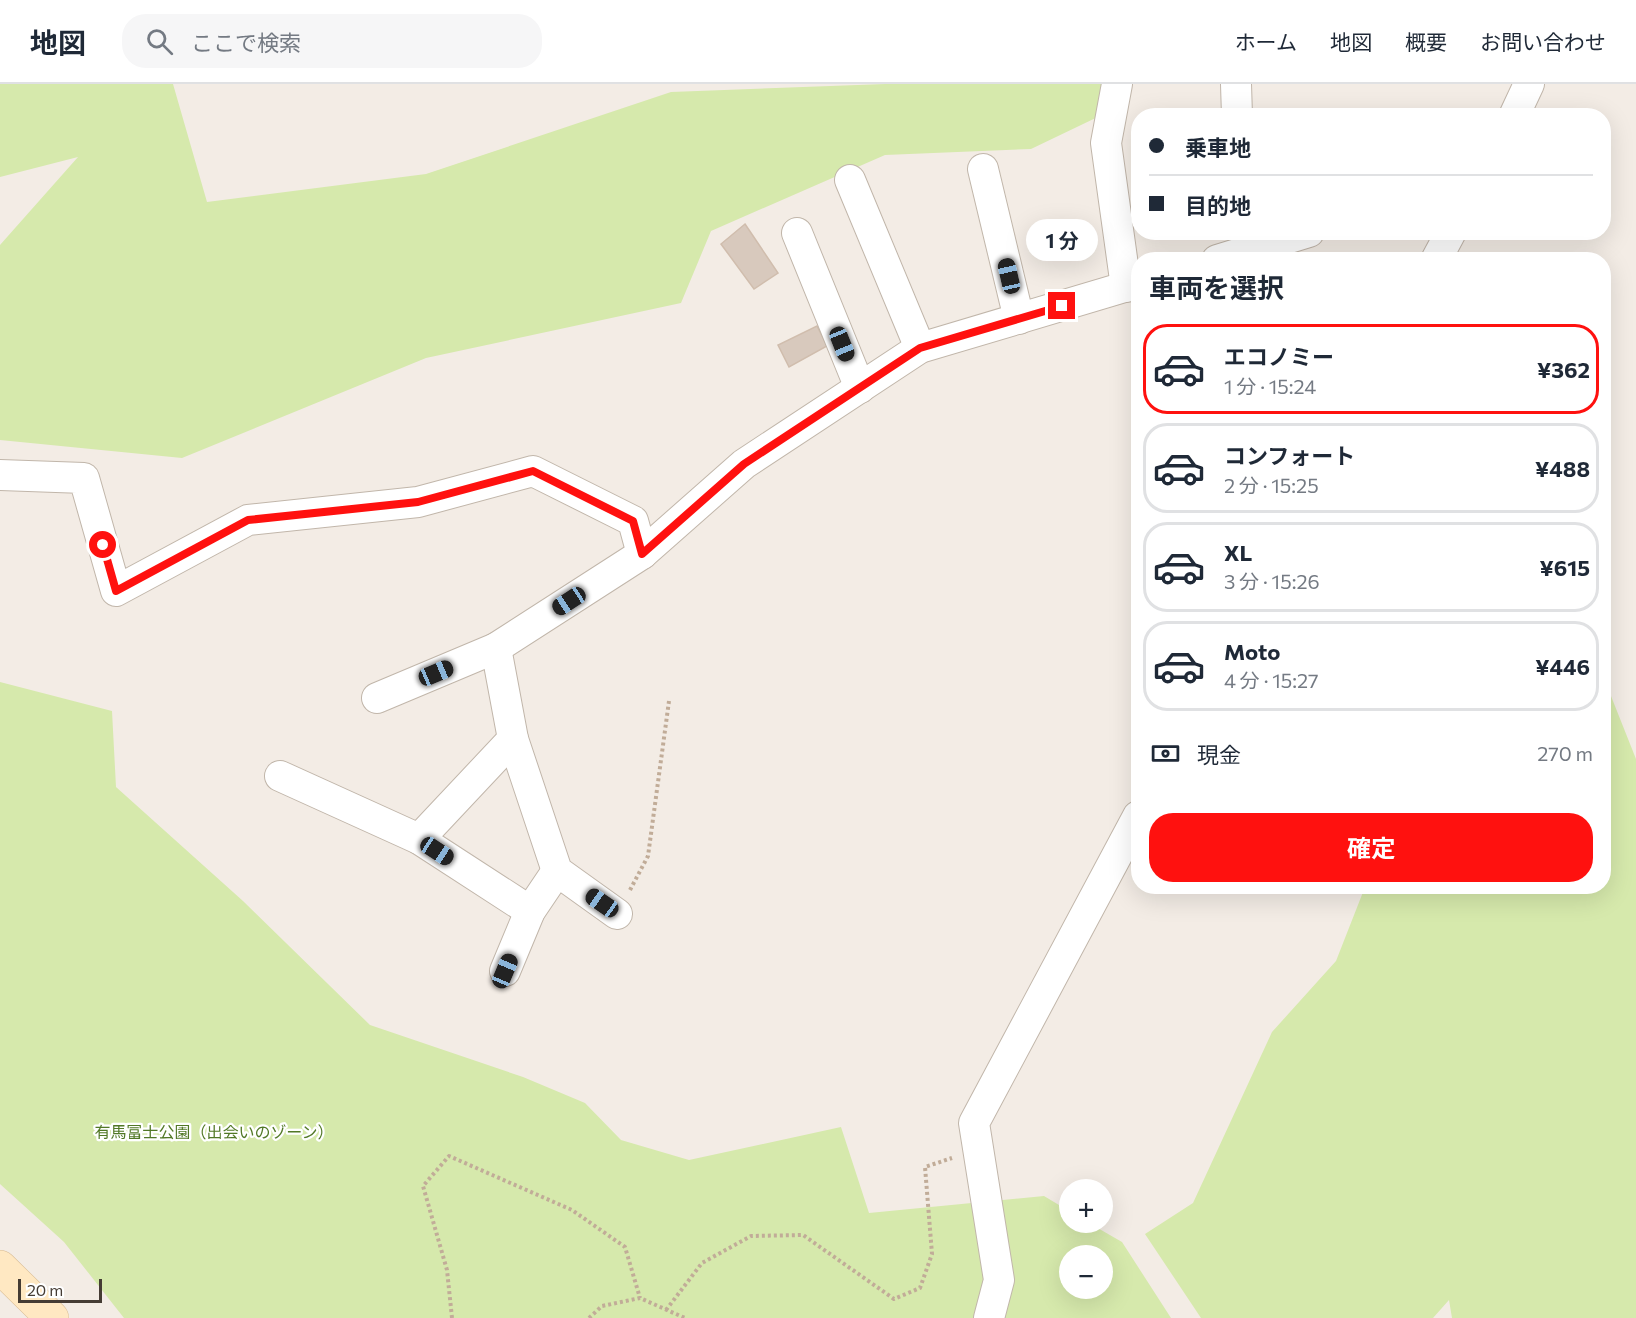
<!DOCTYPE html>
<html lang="ja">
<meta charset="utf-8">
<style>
body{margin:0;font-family:Commissioner,"Noto Sans JP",sans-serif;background:#f6f6f7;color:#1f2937;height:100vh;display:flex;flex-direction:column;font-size:22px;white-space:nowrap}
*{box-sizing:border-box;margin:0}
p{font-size:20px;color:#747a83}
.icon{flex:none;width:33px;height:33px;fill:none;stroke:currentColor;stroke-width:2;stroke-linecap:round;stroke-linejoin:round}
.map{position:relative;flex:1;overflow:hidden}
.panel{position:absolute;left:1131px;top:168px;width:480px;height:642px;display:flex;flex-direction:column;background:#fff;border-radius:24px;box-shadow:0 6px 24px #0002}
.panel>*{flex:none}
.banner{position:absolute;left:1131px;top:24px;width:480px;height:132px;border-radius:24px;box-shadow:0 6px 24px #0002;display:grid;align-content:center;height:132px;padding:0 18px;background:#fff}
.buttons{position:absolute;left:1059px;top:1095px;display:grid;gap:12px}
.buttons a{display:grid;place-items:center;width:54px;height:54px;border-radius:50%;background:#fff;box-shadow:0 6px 24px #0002;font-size:30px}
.scale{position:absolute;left:18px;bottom:15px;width:84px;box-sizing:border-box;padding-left:6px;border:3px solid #453c34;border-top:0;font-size:16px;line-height:21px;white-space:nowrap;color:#453c34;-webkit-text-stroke:4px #fff;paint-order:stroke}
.end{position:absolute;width:27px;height:27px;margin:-14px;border:8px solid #ff110f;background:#fff;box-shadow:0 0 0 3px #fff}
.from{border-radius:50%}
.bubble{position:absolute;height:42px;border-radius:21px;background:#fff;box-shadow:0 6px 24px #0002;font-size:20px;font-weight:700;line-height:42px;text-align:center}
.car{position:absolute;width:18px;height:36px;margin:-18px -9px;border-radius:8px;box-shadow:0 0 4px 2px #0007;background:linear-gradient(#222 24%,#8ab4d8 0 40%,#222 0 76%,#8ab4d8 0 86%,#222 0)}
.banner b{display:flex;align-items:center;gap:21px;height:57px;font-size:22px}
.banner b+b{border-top:2px solid #e0e1e3}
.banner i{width:15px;height:15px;background:#1f2937}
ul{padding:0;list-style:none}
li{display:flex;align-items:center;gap:18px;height:90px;margin:0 12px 9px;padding:0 6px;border:3px solid #e0e1e3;border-radius:24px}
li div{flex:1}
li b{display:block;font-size:22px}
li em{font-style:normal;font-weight:700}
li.on{border-color:#ff110f}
li>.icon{width:54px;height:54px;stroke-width:1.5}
h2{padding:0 18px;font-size:27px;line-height:72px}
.pay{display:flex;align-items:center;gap:15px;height:66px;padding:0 18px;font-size:22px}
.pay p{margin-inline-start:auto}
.primary-button{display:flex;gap:12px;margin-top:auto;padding:12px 18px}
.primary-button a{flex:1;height:69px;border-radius:24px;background:#ff110f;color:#fff;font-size:24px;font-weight:700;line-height:69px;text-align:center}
header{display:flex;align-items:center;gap:36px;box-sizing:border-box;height:84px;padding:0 30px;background:#fff;border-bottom:2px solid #e0e1e3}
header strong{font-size:28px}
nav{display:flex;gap:33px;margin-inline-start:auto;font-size:21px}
.search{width:420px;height:54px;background:#f6f6f7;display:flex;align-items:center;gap:15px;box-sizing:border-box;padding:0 21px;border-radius:24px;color:#747a83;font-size:22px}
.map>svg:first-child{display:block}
.green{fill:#d6e9ac;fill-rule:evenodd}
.building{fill:#d8c9bd;stroke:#d0bdad;stroke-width:1.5}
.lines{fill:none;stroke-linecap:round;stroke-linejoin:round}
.minor-casing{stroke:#c1b6aa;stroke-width:32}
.secondary-casing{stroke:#d8bc95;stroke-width:34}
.path{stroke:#c1ac98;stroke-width:4;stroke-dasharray:3 3;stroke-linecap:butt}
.minor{stroke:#fff;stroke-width:30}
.secondary{stroke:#ffe8c2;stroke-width:33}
.route{stroke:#ff110f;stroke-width:8}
.labels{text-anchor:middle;stroke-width:4.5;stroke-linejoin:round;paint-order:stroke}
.park-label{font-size:16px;fill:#517826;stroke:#fff}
</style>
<header>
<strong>地図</strong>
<div class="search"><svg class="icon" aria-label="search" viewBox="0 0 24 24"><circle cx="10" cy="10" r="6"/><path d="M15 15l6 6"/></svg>ここで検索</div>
<nav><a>ホーム</a><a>地図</a><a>概要</a><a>お問い合わせ</a></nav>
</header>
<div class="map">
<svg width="1636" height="1234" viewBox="0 0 1636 1234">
<rect width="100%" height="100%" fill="#f3ece5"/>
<g class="green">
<polygon points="0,0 173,0 207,118 426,90 671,8 885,0 1110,0 1104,30 1031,65 885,71 711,147 681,219 426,274 182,374 0,356 0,161 78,73 0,93"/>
<path d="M 0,598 L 112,627 L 116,703 L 243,817 L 370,941 L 523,993 L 585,1019 L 621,1056 L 689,1076 L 841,1043 L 869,1129 L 1044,1112 L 1069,1127 L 1070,1138 L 1089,1139 L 1122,1158 L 1171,1234 L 124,1234 L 64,1158 L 0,1100 ZM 1070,1172 L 1102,1172 L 1102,1204 L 1070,1204 Z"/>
<polygon points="1609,607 1636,675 1636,1234 1452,1234 1449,1216 1433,1234 1201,1234 1145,1150 1193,1119 1272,948 1336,877 1365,803 1604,802 1604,608"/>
</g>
<g class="building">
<polygon points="745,140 778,189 754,205 721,160"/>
<polygon points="817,242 827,262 789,283 778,261"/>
</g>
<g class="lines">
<defs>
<g id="minor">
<polyline points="1117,0 1106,59 1126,203"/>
<polyline points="1236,0 1237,32"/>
<polyline points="1514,32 1529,0"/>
<polyline points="983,85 1019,235"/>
<polyline points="850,96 920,264"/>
<polyline points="797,149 860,304"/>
<polyline points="1217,176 1309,148"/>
<polyline points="1436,176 1451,148"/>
<polyline points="0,391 84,394 116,507 248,436 418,418 533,387 633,437 642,470 744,380 920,264 1138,199"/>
<polyline points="496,564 513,655 557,787 617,830"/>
<polyline points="377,614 496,564 642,470"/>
<polyline points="280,692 419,755 513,655"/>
<polyline points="419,755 530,827"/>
<polyline points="505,887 530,827 557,787"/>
<polyline points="989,1234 999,1196 974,1039 1138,732"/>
</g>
<polyline id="secondary" points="0,1183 52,1234"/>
</defs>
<use href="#minor" class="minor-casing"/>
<use href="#secondary" class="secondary-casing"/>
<g class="path">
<polyline points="630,806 648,772 669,617"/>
<polyline points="666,1226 702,1179 751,1152 803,1151 894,1215 920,1204 932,1170 925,1083 952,1074"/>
<polyline points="452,1234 447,1186 423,1102 449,1072 572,1126 625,1163 640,1214"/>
<polyline points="589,1234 602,1222 640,1214 685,1234"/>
</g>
<use href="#minor" class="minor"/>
<use href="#secondary" class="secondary"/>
</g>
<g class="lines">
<polyline class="route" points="103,461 116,507 248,436 418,418 533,387 633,437 642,470 744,380 920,264 1062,222"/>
</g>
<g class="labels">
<g class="park-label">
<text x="214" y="1054">有馬富士公園（出会いのゾーン）</text>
</g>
</g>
</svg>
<div class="buttons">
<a>+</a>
<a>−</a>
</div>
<div class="scale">20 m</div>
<i class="end from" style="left:103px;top:461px"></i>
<i class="end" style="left:1062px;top:222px"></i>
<div class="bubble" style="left:1026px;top:135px;width:72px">1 分</div>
<i class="car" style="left:1009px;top:192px;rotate:347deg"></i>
<i class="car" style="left:842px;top:260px;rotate:158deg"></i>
<i class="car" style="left:569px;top:517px;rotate:237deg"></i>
<i class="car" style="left:436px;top:589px;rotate:67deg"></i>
<i class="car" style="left:437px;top:767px;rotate:123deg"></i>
<i class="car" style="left:602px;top:819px;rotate:305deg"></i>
<i class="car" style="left:505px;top:887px;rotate:23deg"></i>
<div class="banner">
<b><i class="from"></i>乗車地</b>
<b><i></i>目的地</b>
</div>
<section class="panel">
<h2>車両を選択</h2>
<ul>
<li class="on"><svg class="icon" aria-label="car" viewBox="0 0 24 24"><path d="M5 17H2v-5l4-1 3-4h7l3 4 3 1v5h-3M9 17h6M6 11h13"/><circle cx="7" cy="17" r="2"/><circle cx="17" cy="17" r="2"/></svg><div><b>エコノミー</b><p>1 分 · 15:24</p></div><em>¥362</em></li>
<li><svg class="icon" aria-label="car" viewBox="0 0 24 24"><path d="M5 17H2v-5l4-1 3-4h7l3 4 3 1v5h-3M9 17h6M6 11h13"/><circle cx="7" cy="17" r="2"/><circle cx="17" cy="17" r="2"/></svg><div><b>コンフォート</b><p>2 分 · 15:25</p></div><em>¥488</em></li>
<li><svg class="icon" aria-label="car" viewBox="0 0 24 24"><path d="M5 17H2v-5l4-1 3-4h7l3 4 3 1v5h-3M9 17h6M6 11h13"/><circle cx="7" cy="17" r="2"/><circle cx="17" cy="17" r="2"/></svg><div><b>XL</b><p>3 分 · 15:26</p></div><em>¥615</em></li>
<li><svg class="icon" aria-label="car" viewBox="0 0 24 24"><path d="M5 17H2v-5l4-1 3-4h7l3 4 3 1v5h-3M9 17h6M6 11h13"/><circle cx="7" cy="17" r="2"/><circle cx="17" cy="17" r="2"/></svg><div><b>Moto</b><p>4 分 · 15:27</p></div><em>¥446</em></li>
</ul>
<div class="pay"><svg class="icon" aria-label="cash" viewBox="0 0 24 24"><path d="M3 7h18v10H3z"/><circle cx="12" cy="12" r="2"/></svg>現金<p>270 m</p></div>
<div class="primary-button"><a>確定</a></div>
</section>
</div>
